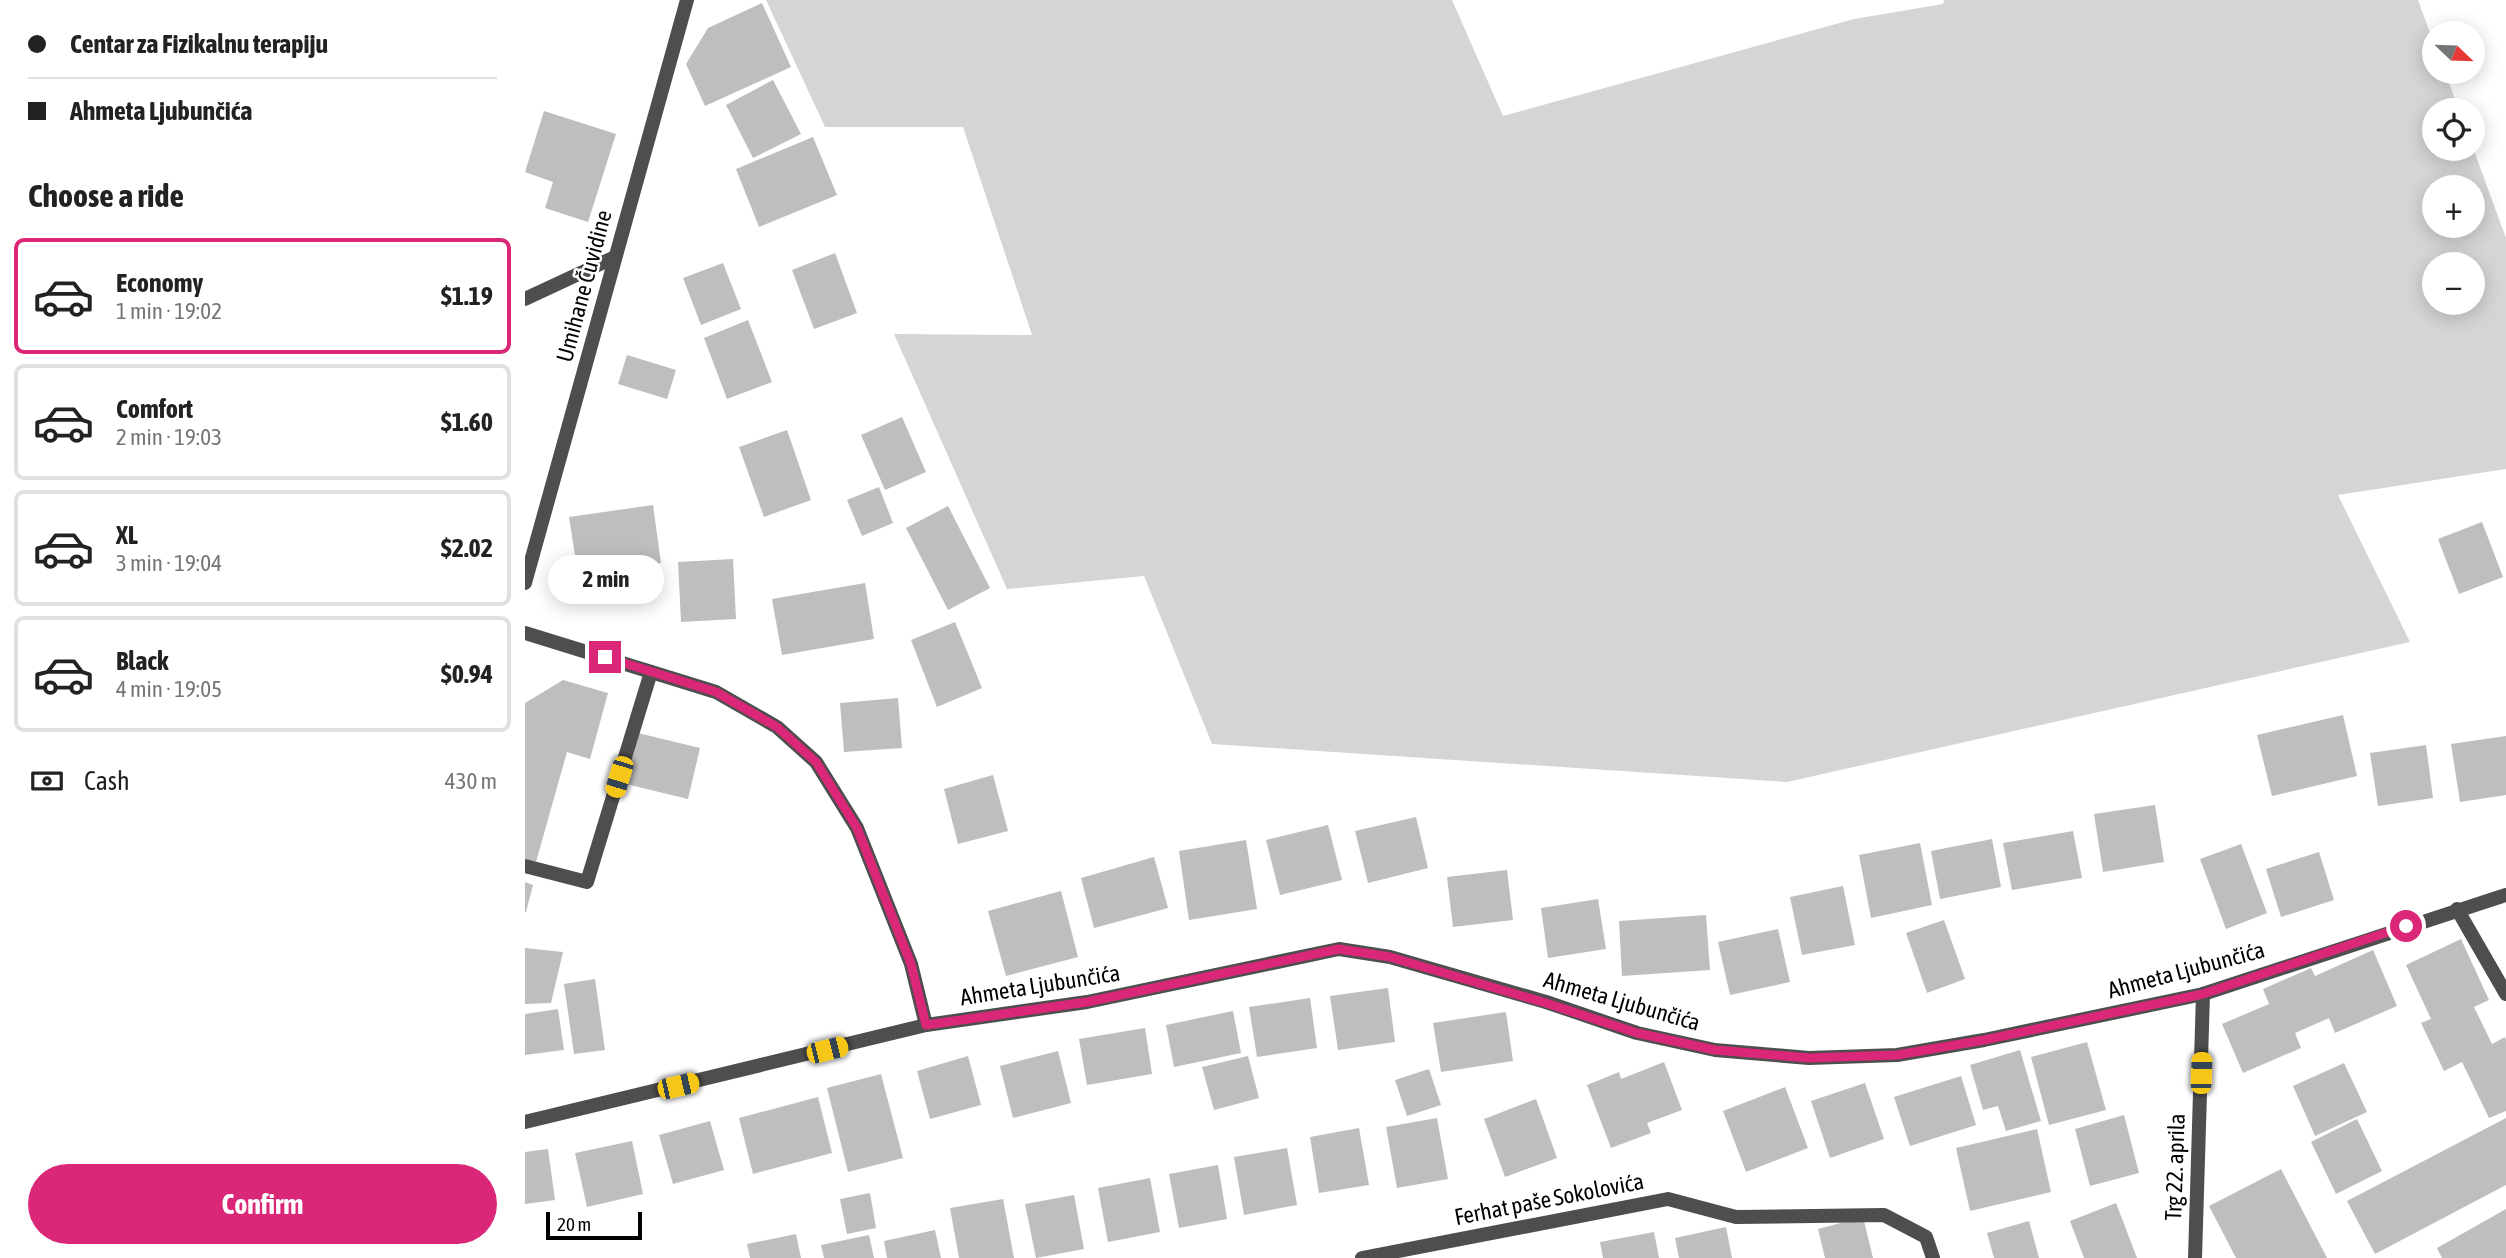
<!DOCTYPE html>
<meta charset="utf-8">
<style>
body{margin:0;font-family:"Asap Condensed",sans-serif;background:#f2f2f2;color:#222;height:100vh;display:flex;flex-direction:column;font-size:26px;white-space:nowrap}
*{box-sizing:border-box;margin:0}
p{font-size:23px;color:#767676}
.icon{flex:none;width:38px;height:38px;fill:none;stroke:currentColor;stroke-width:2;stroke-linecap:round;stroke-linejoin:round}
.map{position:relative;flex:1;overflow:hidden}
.drawer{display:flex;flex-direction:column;background:#fff;width:525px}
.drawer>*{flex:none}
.top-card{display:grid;align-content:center;height:154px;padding:0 28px;background:#fff}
.needle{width:46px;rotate:113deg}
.controls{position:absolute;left:1897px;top:21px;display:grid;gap:14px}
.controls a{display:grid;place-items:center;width:63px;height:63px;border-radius:50%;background:#fff;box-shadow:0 4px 18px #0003;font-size:35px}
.scale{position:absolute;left:21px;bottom:18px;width:96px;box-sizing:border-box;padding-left:7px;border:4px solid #000;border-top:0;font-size:19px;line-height:24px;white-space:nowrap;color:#000;-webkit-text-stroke:5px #fff;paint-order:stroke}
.end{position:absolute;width:32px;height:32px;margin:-16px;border:9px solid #db2777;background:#fff;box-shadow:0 0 0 4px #fff}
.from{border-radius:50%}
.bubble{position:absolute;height:49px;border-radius:24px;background:#fff;box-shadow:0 4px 18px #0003;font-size:23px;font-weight:700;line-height:49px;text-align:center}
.car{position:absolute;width:21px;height:42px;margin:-21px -10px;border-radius:9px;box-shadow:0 0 5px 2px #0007;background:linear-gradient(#f5c518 24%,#345 0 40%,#f5c518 0 76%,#345 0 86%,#f5c518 0)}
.top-card b{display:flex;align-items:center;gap:24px;height:66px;font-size:26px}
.top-card b+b{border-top:2px solid #e0e0e0}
.top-card i{width:18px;height:18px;background:#222}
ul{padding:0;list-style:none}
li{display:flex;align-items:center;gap:21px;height:116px;margin:0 14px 10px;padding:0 14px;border:4px solid #e0e0e0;border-radius:10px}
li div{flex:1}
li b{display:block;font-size:26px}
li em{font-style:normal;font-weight:700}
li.active{border-color:#db2777}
li>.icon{width:63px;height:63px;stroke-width:1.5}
h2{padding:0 28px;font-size:32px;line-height:84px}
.pay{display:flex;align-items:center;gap:18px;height:77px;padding:0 28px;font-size:26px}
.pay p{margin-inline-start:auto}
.cta{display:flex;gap:14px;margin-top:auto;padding:14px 28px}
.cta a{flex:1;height:80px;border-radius:42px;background:#db2777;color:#fff;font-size:28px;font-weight:700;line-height:80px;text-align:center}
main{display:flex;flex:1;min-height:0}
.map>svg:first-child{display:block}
.green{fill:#d5d5d5;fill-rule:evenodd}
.building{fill:#bebebe}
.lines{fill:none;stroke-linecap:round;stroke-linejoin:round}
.lane{stroke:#4e4e4e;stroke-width:14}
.street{stroke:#4e4e4e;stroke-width:14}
.route{stroke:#db2777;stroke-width:9}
.labels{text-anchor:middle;stroke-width:5;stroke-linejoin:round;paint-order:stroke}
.street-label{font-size:23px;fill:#000;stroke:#fff}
</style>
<main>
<section class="drawer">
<div class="top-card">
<b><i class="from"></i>Centar za Fizikalnu terapiju</b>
<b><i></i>Ahmeta Ljubunčića</b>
</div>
<h2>Choose a ride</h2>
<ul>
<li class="active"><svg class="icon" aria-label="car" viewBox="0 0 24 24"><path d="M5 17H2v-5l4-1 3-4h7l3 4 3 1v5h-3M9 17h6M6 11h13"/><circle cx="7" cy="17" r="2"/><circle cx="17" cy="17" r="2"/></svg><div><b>Economy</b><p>1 min · 19:02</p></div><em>$1.19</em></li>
<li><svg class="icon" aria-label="car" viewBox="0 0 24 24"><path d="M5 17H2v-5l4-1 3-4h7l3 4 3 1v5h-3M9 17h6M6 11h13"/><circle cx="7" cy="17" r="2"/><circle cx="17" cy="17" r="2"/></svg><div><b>Comfort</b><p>2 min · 19:03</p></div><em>$1.60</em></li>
<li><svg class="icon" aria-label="car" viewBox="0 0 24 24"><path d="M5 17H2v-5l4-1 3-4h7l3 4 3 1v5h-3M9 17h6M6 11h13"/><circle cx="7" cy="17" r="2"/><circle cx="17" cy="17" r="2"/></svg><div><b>XL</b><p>3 min · 19:04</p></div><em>$2.02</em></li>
<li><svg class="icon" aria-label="car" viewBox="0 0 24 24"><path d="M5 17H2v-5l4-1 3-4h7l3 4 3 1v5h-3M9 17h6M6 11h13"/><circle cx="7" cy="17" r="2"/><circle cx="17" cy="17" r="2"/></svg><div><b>Black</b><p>4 min · 19:05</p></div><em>$0.94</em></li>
</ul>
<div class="pay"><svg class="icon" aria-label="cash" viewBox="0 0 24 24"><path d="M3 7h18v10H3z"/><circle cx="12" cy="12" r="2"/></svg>Cash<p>430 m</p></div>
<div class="cta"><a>Confirm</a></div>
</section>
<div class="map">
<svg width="1981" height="1258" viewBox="0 0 1981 1258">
<rect width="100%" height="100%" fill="#fff"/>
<path class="green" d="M 241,0 L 927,0 L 978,116 L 1329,19 L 1418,4 L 1419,0 L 1893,0 L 1909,44 L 1909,72 L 1920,72 L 1934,110 L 1909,110 L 1909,149 L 1948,148 L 1981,238 L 1981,469 L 1813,495 L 1885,642 L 1262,782 L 687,744 L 619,576 L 482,589 L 369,334 L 507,335 L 438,127 L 300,127 ZM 1909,187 L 1948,187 L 1948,226 L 1909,226 ZM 1909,264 L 1948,264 L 1948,303 L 1909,303 Z"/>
<g class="building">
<polygon points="237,3 266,67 180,106 161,64 183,28"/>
<polygon points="248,80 276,134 228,158 201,105"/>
<polygon points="19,111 91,134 63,222 20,208 28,182 0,172"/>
<polygon points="288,137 312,195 234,227 211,169"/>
<polygon points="310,253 332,313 289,329 267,270"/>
<polygon points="198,263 216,309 176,325 158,278"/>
<polygon points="223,320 247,382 202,399 179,338"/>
<polygon points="102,355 151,370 142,399 93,384"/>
<polygon points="377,417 401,472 360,490 336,435"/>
<polygon points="262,430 286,500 239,517 214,447"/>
<polygon points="354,487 368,523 337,536 322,500"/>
<polygon points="128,505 136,563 53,575 44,517"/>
<polygon points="423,506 465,588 423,610 381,528"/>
<polygon points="1957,522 1978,577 1934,594 1913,539"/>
<polygon points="208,559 211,619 156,622 153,562"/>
<polygon points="340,583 349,639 257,655 247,599"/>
<polygon points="430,622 457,688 412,707 386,640"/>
<polygon points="38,680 83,693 65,759 42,752 11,862 0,859 0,703"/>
<polygon points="373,698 377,748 319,752 315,703"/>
<polygon points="1818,715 1832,776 1747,796 1732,735"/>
<polygon points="113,733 175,748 163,799 101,784"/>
<polygon points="1981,736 1981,795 1935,802 1926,744"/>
<polygon points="1901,745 1908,798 1853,806 1845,753"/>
<polygon points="468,775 483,831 433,844 419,789"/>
<polygon points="1630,805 1639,862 1578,872 1569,814"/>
<polygon points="891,817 903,868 843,883 830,831"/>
<polygon points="803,825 817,880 755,895 741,840"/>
<polygon points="1548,831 1557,878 1487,890 1478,843"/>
<polygon points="1467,839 1476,887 1415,899 1406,851"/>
<polygon points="721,840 732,909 664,920 654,851"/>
<polygon points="1395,843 1407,905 1346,918 1334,855"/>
<polygon points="1716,844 1742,913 1701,929 1675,859"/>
<polygon points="1794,852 1809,900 1756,917 1741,869"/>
<polygon points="629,857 643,908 569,928 556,878"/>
<polygon points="982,870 988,920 928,927 922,877"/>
<polygon points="0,882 8,885 1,912 0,912"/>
<polygon points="1318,886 1330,945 1277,955 1265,897"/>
<polygon points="536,891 553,957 481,976 463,911"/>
<polygon points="1073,899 1081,949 1023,958 1016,908"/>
<polygon points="1181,915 1185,970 1097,976 1094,921"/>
<polygon points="1419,920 1440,979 1402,993 1381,933"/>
<polygon points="1253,929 1265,982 1205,995 1193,942"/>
<polygon points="1936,939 1964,1000 1949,1007 1967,1044 1980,1037 1981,1040 1981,1111 1964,1118 1937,1062 1919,1071 1896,1023 1906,1019 1881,965"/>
<polygon points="0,948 38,952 26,1003 0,1004"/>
<polygon points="1848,950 1872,1006 1810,1033 1804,1018 1770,1033 1776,1048 1718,1073 1697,1024 1744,1004 1738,989 1786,968 1790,976"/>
<polygon points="70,979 80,1050 49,1054 39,984"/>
<polygon points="863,988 870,1042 813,1050 805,996"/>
<polygon points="785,998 792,1048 732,1057 724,1007"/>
<polygon points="33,1009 39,1050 0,1055 0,1014"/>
<polygon points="708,1011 716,1053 649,1067 641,1025"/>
<polygon points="981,1012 988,1061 916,1072 908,1023"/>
<polygon points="620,1028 627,1074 562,1085 554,1039"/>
<polygon points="1562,1042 1581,1110 1524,1125 1506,1057"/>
<polygon points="1495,1050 1516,1121 1481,1131 1473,1106 1458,1110 1445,1065"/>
<polygon points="533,1051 546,1103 488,1118 475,1066"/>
<polygon points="443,1056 456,1105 405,1119 392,1071"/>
<polygon points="723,1056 734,1098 689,1110 677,1067"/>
<polygon points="1139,1062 1157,1110 1122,1123 1126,1133 1086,1148 1062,1085 1094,1072 1096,1079"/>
<polygon points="1819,1063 1842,1112 1790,1136 1768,1086"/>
<polygon points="904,1069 916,1105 882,1116 870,1080"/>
<polygon points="356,1074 378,1158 323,1172 302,1088"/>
<polygon points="1436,1076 1451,1125 1385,1146 1369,1097"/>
<polygon points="1340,1083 1359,1139 1305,1158 1286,1101"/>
<polygon points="1260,1087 1283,1148 1221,1172 1198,1111"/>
<polygon points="293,1097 307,1153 228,1174 214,1118"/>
<polygon points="1011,1099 1032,1158 980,1177 959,1119"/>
<polygon points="1599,1115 1614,1173 1565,1186 1550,1129"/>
<polygon points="912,1118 923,1179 872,1188 861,1127"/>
<polygon points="1981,1118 1981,1185 1850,1254 1822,1201"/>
<polygon points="1832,1119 1857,1171 1811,1194 1786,1142"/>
<polygon points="185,1121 199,1170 148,1184 134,1135"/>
<polygon points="834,1128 844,1185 794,1193 785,1137"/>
<polygon points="1512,1129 1526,1192 1445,1211 1431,1148"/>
<polygon points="107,1141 118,1194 62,1207 50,1153"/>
<polygon points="762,1148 772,1205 719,1215 709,1157"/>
<polygon points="23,1149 30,1200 0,1204 0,1152"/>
<polygon points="693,1165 702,1219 654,1228 644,1174"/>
<polygon points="1756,1169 1802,1258 1711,1258 1684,1206"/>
<polygon points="625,1178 635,1232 583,1242 573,1188"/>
<polygon points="345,1193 351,1228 322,1234 315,1199"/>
<polygon points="549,1195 559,1249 511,1258 500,1204"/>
<polygon points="478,1199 489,1258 434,1258 425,1208"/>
<polygon points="1591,1203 1612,1258 1559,1258 1545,1221"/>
<polygon points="1981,1209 1981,1258 1917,1258 1912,1248"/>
<polygon points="1338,1217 1348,1258 1300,1258 1293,1229"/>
<polygon points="1504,1221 1514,1258 1469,1258 1462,1233"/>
<polygon points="1201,1227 1207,1258 1154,1258 1150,1238"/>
<polygon points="410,1230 416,1258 362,1258 359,1241"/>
<polygon points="1129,1232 1134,1258 1078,1258 1075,1242"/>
<polygon points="271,1234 276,1258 225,1258 222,1244"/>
<polygon points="344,1235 349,1258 299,1258 296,1245"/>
</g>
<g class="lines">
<g class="lane">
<polyline points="0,299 90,257"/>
<polyline points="0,866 62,882 126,672"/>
</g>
<g class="street">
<polyline points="0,583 162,0"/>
<polyline points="0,633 191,692 252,727 291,762 332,828 386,964 401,1025"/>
<polyline points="1932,909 1981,994"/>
<polyline points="0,1122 401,1025 562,1002 814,949 865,957 1021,1002 1112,1033 1190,1050 1284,1058 1372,1055 1459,1040 1678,994 1981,895"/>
<polyline points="837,1258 1143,1199 1211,1217 1359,1215 1401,1237 1408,1258"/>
<polyline points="1670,1258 1678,994"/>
</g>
</g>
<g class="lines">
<polyline class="route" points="80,657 191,692 252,727 291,762 332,828 386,964 401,1025 562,1002 814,949 865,957 1021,1003 1112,1033 1190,1050 1284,1058 1372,1055 1459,1040 1678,994 1881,926"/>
</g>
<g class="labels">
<g class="street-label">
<text transform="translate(59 286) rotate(-75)" y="8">Umihane Čuvidine</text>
<text transform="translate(1661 970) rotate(-15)" y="8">Ahmeta Ljubunčića</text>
<text transform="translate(515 985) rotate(-9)" y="8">Ahmeta Ljubunčića</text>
<text transform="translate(1097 1001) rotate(16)" y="8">Ahmeta Ljubunčića</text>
<text transform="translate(1650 1167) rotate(-88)" y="8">Trg 22. aprila</text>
<text transform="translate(1024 1199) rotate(-11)" y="8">Ferhat paše Sokolovića</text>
</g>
</g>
</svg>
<div class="controls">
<a><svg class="needle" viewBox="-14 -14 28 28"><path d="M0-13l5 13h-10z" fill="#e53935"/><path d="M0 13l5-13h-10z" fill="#767676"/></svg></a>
<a><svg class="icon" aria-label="locate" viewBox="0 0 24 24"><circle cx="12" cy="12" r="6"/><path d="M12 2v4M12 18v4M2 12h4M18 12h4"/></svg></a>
<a>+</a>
<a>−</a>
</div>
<div class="scale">20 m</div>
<i class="end from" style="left:1881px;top:926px"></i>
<i class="end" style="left:80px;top:657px"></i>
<div class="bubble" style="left:23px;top:555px;width:116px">2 min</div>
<i class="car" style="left:94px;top:777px;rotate:197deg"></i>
<i class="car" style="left:302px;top:1050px;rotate:76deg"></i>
<i class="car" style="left:1676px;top:1073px;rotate:2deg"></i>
<i class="car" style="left:153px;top:1086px;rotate:77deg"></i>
</div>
</main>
